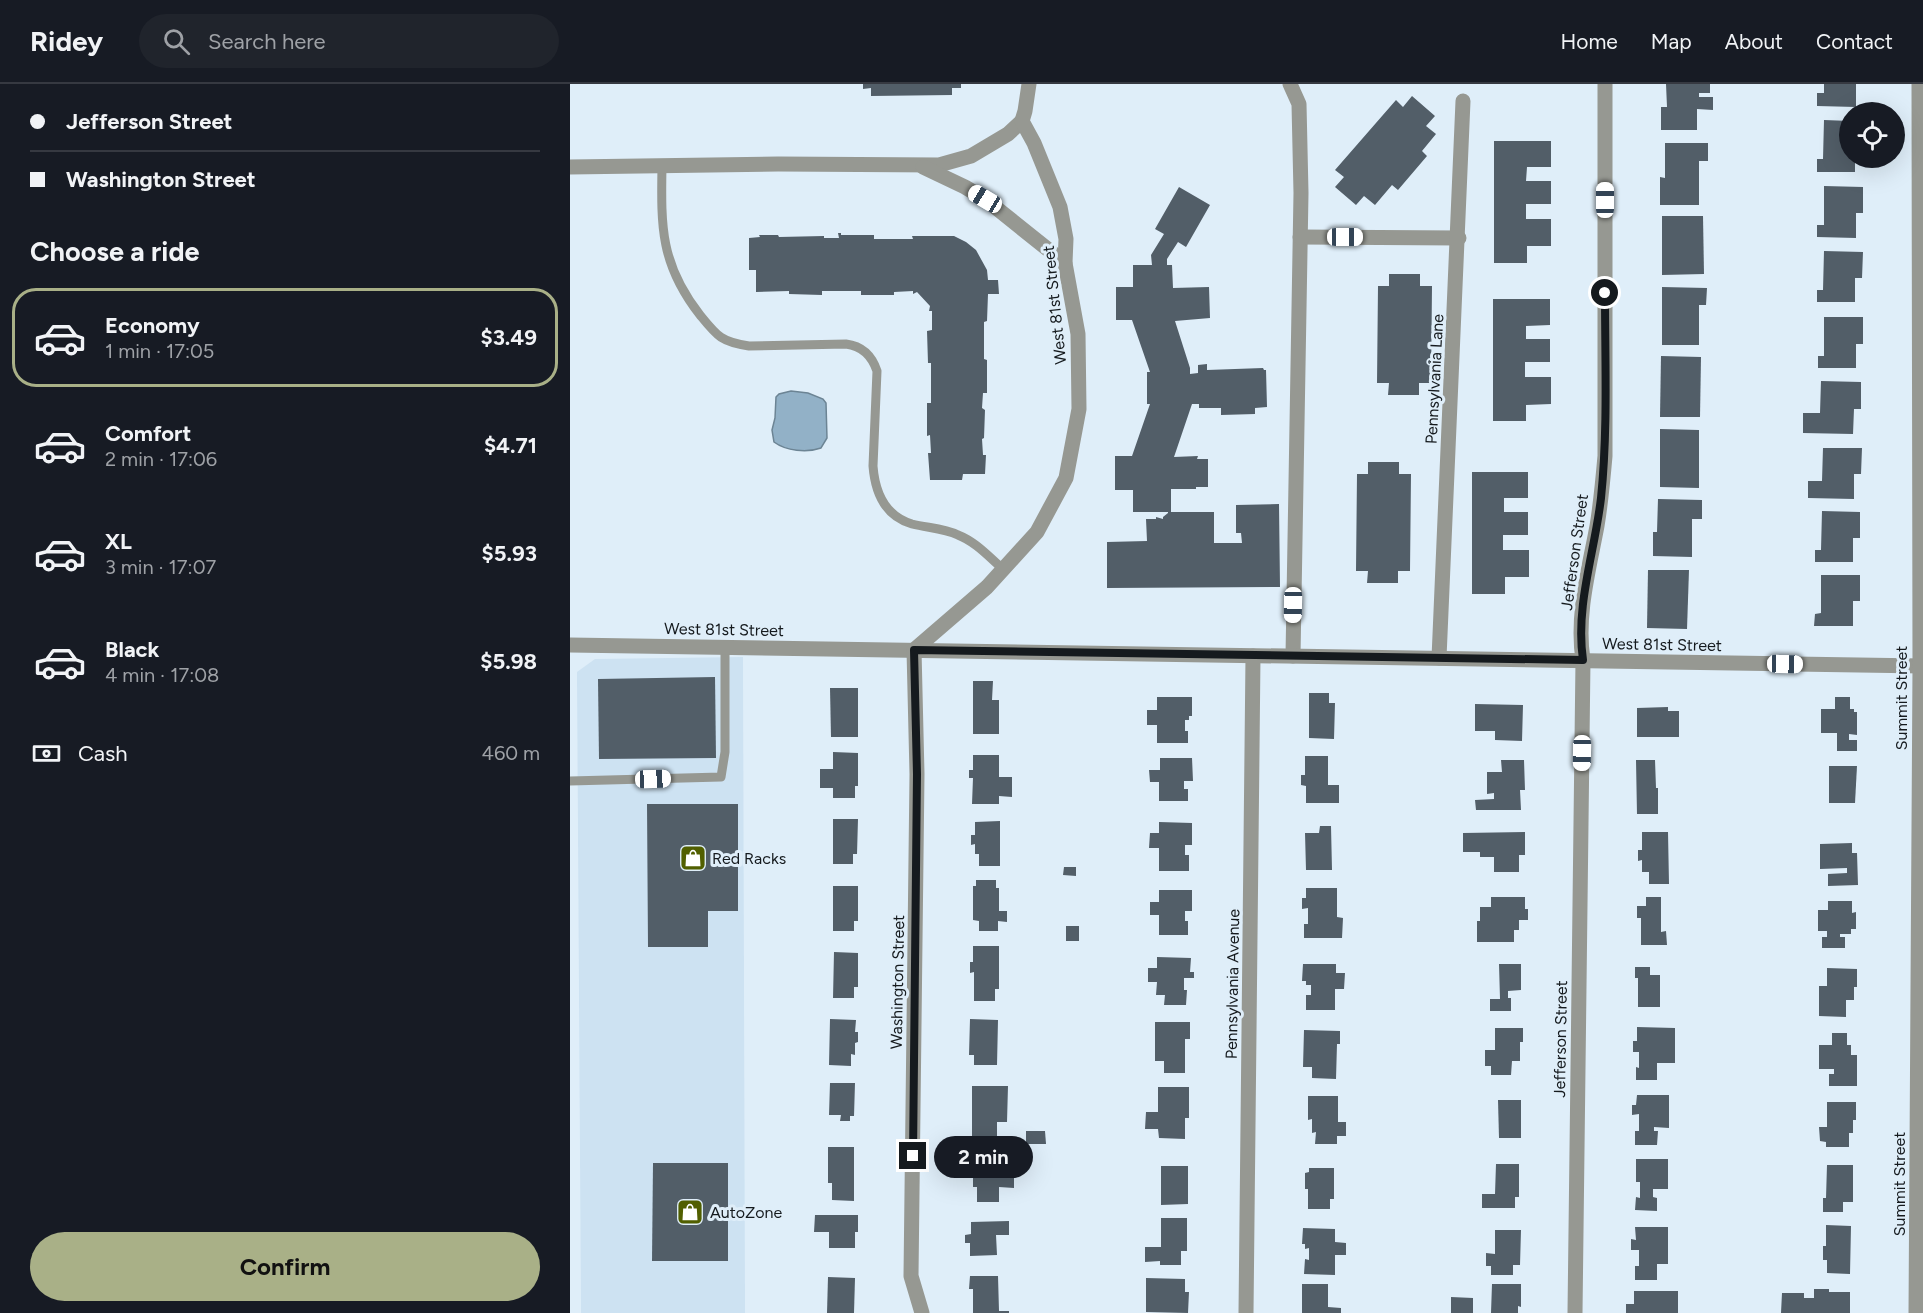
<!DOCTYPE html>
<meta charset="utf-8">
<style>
body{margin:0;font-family:Figtree,sans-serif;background:#20242c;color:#f1f3f6;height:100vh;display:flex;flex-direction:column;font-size:22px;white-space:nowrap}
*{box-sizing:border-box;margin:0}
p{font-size:20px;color:#9ea1a6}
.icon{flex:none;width:33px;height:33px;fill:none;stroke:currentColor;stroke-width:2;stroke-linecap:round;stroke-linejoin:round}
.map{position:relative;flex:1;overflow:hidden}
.panel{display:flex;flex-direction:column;background:#171b24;width:570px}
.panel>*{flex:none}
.top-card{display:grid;align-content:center;height:132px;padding:0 30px;background:#171b24}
.buttons{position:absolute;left:1269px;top:18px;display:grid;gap:12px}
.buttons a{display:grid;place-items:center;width:66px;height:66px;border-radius:50%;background:#171b24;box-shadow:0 6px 24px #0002;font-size:30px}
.end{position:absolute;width:27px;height:27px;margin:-14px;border:8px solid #151a1e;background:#fff;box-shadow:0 0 0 3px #fff}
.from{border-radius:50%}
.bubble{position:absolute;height:42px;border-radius:21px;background:#171b24;box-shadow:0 6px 24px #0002;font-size:20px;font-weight:700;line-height:42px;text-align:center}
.car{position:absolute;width:18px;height:36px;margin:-18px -9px;border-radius:8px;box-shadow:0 0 4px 2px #0007;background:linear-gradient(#fff 24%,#345 0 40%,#fff 0 76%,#345 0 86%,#fff 0)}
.top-card b{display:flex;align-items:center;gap:21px;height:57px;font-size:22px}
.top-card b+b{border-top:2px solid #363941}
.top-card i{width:15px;height:15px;background:#f1f3f6}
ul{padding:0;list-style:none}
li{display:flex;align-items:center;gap:18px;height:99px;margin:0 12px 9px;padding:0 18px;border:3px solid transparent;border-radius:24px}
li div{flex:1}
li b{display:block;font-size:22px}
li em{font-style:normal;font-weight:700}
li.current{border-color:#a9b087}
li>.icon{width:54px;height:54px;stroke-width:1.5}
h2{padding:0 30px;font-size:27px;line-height:72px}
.pay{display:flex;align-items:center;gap:15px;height:66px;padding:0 30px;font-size:22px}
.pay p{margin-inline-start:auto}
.button{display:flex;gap:12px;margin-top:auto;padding:12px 30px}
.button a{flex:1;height:69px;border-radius:36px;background:#a9b087;color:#111;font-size:24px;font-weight:700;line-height:69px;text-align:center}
header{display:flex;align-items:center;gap:36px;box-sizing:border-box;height:84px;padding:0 30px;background:#171b24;border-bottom:2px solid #363941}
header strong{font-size:28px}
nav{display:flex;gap:33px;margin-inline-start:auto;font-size:21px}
.search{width:420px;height:54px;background:#20242c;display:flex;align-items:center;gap:15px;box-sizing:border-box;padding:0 21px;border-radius:33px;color:#9ea1a6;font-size:22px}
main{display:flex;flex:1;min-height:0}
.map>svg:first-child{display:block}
.built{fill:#cde2f2}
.water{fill:#92b1c7;stroke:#6c8494;stroke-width:1.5}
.building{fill:#525e68}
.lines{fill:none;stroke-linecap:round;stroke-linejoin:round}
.service{stroke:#969892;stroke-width:9}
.minor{stroke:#969892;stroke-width:15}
.route{stroke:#151a1e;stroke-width:8}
.labels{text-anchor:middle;stroke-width:6;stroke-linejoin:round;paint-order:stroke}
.street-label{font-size:16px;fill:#151a1e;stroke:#dfeef9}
.poi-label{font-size:16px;fill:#151a1e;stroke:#dfeef9;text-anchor:start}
</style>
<header>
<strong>Ridey</strong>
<div class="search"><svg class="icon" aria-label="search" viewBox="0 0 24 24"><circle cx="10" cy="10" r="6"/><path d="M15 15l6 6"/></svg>Search here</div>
<nav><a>Home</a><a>Map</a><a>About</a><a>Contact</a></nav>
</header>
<main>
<section class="panel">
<div class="top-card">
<b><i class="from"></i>Jefferson Street</b>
<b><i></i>Washington Street</b>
</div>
<h2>Choose a ride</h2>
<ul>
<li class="current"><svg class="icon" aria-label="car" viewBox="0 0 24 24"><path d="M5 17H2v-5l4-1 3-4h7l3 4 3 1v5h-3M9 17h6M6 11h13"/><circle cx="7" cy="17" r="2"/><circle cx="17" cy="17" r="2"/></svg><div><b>Economy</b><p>1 min · 17:05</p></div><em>$3.49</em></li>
<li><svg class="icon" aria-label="car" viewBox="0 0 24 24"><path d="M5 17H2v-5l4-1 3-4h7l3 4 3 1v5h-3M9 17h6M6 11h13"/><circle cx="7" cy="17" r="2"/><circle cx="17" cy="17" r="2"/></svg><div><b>Comfort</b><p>2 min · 17:06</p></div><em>$4.71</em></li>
<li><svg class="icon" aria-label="car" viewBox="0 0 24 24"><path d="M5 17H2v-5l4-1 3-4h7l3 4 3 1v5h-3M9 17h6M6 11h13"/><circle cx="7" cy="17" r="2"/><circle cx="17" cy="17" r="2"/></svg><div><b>XL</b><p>3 min · 17:07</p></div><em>$5.93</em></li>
<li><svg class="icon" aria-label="car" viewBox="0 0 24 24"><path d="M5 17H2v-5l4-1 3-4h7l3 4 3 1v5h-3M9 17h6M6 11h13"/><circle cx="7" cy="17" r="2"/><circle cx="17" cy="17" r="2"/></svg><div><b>Black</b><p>4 min · 17:08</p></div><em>$5.98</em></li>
</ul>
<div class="pay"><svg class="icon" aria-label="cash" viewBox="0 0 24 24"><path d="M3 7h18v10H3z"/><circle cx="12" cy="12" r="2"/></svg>Cash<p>460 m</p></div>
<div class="button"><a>Confirm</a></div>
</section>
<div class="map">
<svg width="1353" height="1229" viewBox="0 0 1353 1229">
<rect width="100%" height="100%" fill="#dfeef9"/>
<polygon class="built" points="173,573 175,1229 11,1229 7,588 25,575"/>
<path class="water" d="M 221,307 L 238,309 L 253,315 L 256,319 L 257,354 L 251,364 C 237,369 216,367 204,358 L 202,346 L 205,334 L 206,313 L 209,310 Z"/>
<g class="building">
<polygon points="293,0 391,0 391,4 382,4 382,11 301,12 301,4 293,5"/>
<polygon points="1096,0 1140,0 1140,9 1129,9 1129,13 1143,13 1143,26 1127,25 1127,46 1091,46 1091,23 1097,23"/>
<polygon points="1254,0 1286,0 1286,23 1247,22 1247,9 1254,9"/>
<polygon points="842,12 865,32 856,42 866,50 852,67 857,72 828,106 822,101 805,121 794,112 786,121 765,103 774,93 765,86 826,16 833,23"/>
<polygon points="1254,36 1280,37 1280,74 1285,74 1285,88 1247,88 1247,75 1253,75"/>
<polygon points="924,57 981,57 981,83 957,83 956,97 981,97 981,120 956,120 956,135 981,135 981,162 957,162 957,179 924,179"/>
<polygon points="1095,59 1138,59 1138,77 1129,77 1129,121 1090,121 1090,93 1095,94"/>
<polygon points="1254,102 1293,103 1293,129 1286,129 1286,154 1247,153 1247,141 1254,141"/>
<polygon points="609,103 640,121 616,163 608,158 597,175 597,181 602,181 603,204 639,203 640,234 605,237 620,284 620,290 628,289 628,281 637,280 637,286 693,284 694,286 696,286 697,323 685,324 685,330 651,331 651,324 629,324 629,320 622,320 604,373 628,372 627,375 638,375 638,403 626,403 626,405 601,405 601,428 644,428 644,459 672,459 671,449 666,449 666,421 709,420 710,503 537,504 537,458 577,457 576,435 586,435 586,433 593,435 593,433 598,429 598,428 563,428 563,406 545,406 545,372 562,372 580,320 577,320 577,288 580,288 562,236 546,236 546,203 563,203 563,181 582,181 581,171 594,150 585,145"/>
<polygon points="1092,132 1133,132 1134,190 1092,191"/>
<polygon points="268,149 271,149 271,151 304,151 304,155 343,155 342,152 384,152 396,158 406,166 417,186 418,196 428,196 429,210 418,210 417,237 414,238 414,275 417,276 417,309 413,309 412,324 415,326 414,354 412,355 413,371 416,371 415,390 393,390 392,396 360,396 358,369 361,369 360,351 357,352 357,319 361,319 361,279 358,279 357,247 362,246 362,227 359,227 360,222 347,208 343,210 343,207 324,208 324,211 291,211 291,207 252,207 252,211 219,210 219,207 186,208 186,186 179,186 179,154 190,153 189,151 208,151 209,153 254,152 254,154 269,154"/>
<polygon points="1254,167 1293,168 1292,194 1285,194 1285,218 1247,218 1247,206 1253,206"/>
<polygon points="819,190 850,190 850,202 862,202 861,299 849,299 849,311 818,311 819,299 807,299 808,202 819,202"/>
<polygon points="1092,203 1137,204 1136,221 1129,221 1129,261 1092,261"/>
<polygon points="923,215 980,215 980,241 956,242 956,255 980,255 980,278 955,278 955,293 981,293 981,320 956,321 956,337 923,337"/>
<polygon points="1254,233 1293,233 1293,260 1286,260 1286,284 1248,284 1248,272 1254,272"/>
<polygon points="1091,272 1131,273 1130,333 1090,333"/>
<polygon points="1251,297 1291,298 1291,325 1284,325 1283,350 1233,349 1233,329 1250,329"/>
<polygon points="1090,345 1129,346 1129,404 1090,403"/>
<polygon points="1253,364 1292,364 1291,390 1284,390 1284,415 1238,414 1238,397 1252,397"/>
<polygon points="798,378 829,378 829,390 841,390 840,487 828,487 828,499 797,499 798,487 786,487 787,390 798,390"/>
<polygon points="902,388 958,388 958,414 934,414 934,428 958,428 958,451 933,451 933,466 959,466 959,493 935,493 935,510 902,510"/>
<polygon points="1088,415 1132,416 1132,435 1122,435 1122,473 1083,472 1083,448 1087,448"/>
<polygon points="1252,427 1290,428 1290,454 1283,454 1283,478 1245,478 1245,466 1251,466"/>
<polygon points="1078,486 1119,486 1117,545 1077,544"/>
<polygon points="1251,491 1290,491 1290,517 1283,517 1283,542 1244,542 1245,530 1251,529"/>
<polygon points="145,593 146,674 29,675 28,595"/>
<polygon points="403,597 423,597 422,616 429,616 429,650 403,650"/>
<polygon points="260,604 288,604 288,653 261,653"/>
<polygon points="739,609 759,609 759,619 765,619 764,655 739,654"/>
<polygon points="587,613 622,613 622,632 619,632 619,636 615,636 615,647 618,647 618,659 587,659 587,641 577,641 577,626 587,626"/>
<polygon points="1265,613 1280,613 1280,625 1284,625 1284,628 1287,628 1287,651 1279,650 1279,656 1287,656 1287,667 1267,667 1267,649 1251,649 1251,625 1265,625"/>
<polygon points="905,620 953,621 952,657 925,656 925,647 905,647"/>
<polygon points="1098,623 1098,627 1109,627 1109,653 1067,653 1067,624"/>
<polygon points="263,668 288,669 288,702 285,702 285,714 263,714 263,704 250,704 250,685 263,685"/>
<polygon points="403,671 429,671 429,693 442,693 442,713 429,712 429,720 402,720 403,694 399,694 399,686 403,686"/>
<polygon points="735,672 758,672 758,701 769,701 769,719 736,719 736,702 731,701 731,691 735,691"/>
<polygon points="590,674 622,674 623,697 614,697 614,705 618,705 618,717 589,717 589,698 580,698 579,686 590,686"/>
<polygon points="931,676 954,676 955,706 950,706 951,726 906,726 905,716 924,715 924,709 917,710 917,688 932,688"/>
<polygon points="1066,676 1085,676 1086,704 1088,704 1088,730 1067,730"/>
<polygon points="1259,682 1287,682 1285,719 1259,719"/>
<polygon points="77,720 168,720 168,827 138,827 138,863 78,863"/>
<polygon points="263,735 288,735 287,770 283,770 283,780 263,780"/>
<polygon points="430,737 430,782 409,782 409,770 405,770 405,760 401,761 401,751 405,751 405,738"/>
<polygon points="589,738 622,739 622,761 615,761 615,771 619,771 619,787 589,787 589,764 579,764 580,749 589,749"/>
<polygon points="750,742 761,742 762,786 736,786 735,749 749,749"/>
<polygon points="955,748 955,771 949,771 949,788 924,788 924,773 910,773 910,768 893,768 893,749"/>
<polygon points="1072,748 1098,748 1099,800 1079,800 1079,788 1072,788 1072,776 1068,777 1068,766 1072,766"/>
<polygon points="1282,759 1282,769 1287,769 1288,801 1258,802 1258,790 1277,789 1277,784 1250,785 1250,760"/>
<polygon points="494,783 506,783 506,792 493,791"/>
<polygon points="406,796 426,796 426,804 429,804 429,827 437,827 437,838 428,837 428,847 409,847 409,837 403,836 403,802 406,802"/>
<polygon points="263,802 288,802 288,837 284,837 284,847 263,847"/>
<polygon points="736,804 767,804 767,833 773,834 772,854 734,854 734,840 738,840 738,824 732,825 732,814 736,814"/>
<polygon points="589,806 622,806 622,827 615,827 615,837 618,837 618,851 589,851 589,831 580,831 580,818 589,818"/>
<polygon points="921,813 955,813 955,825 958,825 958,836 949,836 949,846 944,846 944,858 907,858 907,837 910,837 910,823 921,823"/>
<polygon points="1076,813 1091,813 1091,848 1096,847 1097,861 1071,861 1071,834 1067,834 1067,822 1076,822"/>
<polygon points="1258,817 1282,817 1282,829 1286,828 1286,845 1281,845 1281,850 1270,850 1270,853 1275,853 1275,864 1252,864 1252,853 1257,853 1257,847 1248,847 1248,826 1258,826"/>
<rect x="496" y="842" width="13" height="15"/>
<polygon points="403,862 429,862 429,905 425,905 425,917 404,917 404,888 400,889 400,878 403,878"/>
<polygon points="264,868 288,869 288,903 284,903 284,914 263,914"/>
<polygon points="587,873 621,874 620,888 624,888 624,894 614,894 614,906 617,906 616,921 594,921 595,911 586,911 587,898 578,898 578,884 587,884"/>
<polygon points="733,880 766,880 766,889 775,889 774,905 765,905 765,926 736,926 736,911 741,911 741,901 736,901 736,897 732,897"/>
<polygon points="929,880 951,880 951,906 938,907 938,914 941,914 941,927 920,927 920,915 930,915"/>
<polygon points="1065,883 1080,883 1080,891 1090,891 1090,923 1068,923 1068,894 1065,894"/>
<polygon points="1257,884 1287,885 1287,903 1284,903 1284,916 1276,916 1276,933 1249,932 1249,902 1257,902"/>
<polygon points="260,935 286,936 285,948 288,948 288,958 285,959 285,971 281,970 281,982 259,981"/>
<polygon points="400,935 428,936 427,981 404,981 404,971 399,971"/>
<polygon points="585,938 620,938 620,955 615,955 615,989 594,989 594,977 585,977"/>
<polygon points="1067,943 1105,944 1105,979 1087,979 1087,996 1066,996 1066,983 1069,984 1069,968 1063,968 1063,957 1067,957"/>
<polygon points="925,944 953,944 953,958 950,958 950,977 942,977 941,991 921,991 921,982 915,982 915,966 925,966"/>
<polygon points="734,946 770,947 770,960 767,960 766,995 742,994 742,983 733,983"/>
<polygon points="1262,949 1277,949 1277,961 1281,961 1281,971 1287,971 1287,1002 1259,1002 1259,990 1264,990 1264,985 1249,985 1249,961 1262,961"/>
<polygon points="260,999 285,999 284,1032 280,1032 280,1037 270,1037 271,1031 259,1031"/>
<polygon points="402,1002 438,1002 437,1038 427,1038 427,1059 402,1059"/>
<polygon points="588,1003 619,1003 619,1034 615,1034 615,1055 589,1054 588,1045 575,1045 576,1028 588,1028"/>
<polygon points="1067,1011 1099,1011 1099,1044 1084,1043 1084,1047 1088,1047 1087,1061 1065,1061 1065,1047 1069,1047 1069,1030 1062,1031 1062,1021 1066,1021"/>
<polygon points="738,1012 768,1012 768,1038 776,1038 776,1052 767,1052 767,1060 745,1060 746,1048 742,1049 742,1035 738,1036"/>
<polygon points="928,1016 951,1016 951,1054 929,1054"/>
<polygon points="1257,1018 1286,1018 1286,1036 1283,1036 1283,1049 1279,1049 1279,1063 1256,1063 1256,1058 1250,1057 1249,1043 1257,1043"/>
<polygon points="456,1047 475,1047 476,1060 456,1060"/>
<polygon points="258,1063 284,1063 284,1117 262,1116 262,1099 258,1099"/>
<polygon points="401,1069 429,1069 429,1087 444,1087 444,1104 429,1103 429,1118 407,1118 407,1103 403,1103 403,1092 399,1092 399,1083 401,1083"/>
<polygon points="1066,1075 1098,1075 1098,1105 1083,1105 1083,1113 1087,1114 1087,1127 1065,1126 1066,1113 1070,1114 1070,1098 1066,1098"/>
<polygon points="83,1079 158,1079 158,1177 82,1177"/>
<polygon points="926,1080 949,1080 949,1113 945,1113 945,1124 912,1124 912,1110 925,1110"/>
<polygon points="1257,1081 1283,1081 1283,1118 1273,1118 1273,1128 1253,1128 1253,1114 1256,1114"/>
<polygon points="591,1082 618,1082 618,1120 591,1121"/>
<polygon points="739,1084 764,1084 764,1115 760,1115 760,1125 738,1125 738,1105 735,1105 735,1089 739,1088"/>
<polygon points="245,1131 288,1131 288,1148 285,1148 285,1164 259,1164 259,1148 244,1148"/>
<polygon points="591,1134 617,1134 617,1167 611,1167 611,1181 590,1181 590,1177 575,1178 575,1163 591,1163"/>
<polygon points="439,1137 439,1151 426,1151 427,1171 400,1172 400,1159 395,1159 395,1151 401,1150 401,1138"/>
<polygon points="1256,1141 1281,1142 1280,1190 1257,1189 1257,1176 1253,1176 1253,1162 1256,1162"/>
<polygon points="1065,1143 1098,1143 1098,1180 1087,1180 1087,1196 1065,1196 1065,1182 1069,1182 1069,1166 1061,1166 1061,1155 1066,1156"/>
<polygon points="733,1144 765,1145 765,1158 776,1159 776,1171 765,1171 765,1191 734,1190 735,1175 739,1176 739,1164 735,1165 735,1160 732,1160"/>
<polygon points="925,1146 951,1146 950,1181 943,1181 943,1191 921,1191 921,1182 916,1182 916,1169 925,1170"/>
<polygon points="400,1192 428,1192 429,1227 439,1227 439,1229 403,1229 403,1205 399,1205"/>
<polygon points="258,1193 285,1194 284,1229 257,1229"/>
<polygon points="576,1194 615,1195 615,1208 619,1208 618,1229 576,1228"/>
<polygon points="732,1200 758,1200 758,1223 771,1224 771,1229 732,1229"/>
<polygon points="922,1200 951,1200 951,1223 948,1222 948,1229 921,1229"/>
<polygon points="1244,1205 1259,1205 1259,1208 1280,1208 1280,1229 1211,1229 1212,1209 1234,1209 1234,1214 1244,1214"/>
<polygon points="1064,1207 1108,1207 1108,1229 1056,1229 1056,1220 1064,1220"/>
<polygon points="881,1213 903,1214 903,1229 881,1229"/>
</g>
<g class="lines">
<g class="service">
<path d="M 92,81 C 91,142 90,180 130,231 C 147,252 151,258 179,262 L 276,260 C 292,262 302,272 307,287 L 303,382 C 305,408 315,432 342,440 C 358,444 374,444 388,451 C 406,458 419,473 433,485"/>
<polyline points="0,697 151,693 155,668 155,563"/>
</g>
<g class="minor">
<polyline points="720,0 729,20 731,109 723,572"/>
<polyline points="0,83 208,80 369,81 401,72 438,50 452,37"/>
<polyline points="353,83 395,103 415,115 495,179"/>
<polyline points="730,153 889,154"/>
<polyline points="0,561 1353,582"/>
<polyline points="869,574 893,17"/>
<polyline points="352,1229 341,1192 347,690 344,566 417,503 467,448 496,394 509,325 508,250 495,179 496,155 490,123 464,59 452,37 455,27 459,0"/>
<polyline points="676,1229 683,572"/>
<path d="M 1005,1229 L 1013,576 C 1006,532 1019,485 1027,442 C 1031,418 1033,395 1035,372 L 1035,0"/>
<polyline points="1346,1229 1350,582 1349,0"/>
</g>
</g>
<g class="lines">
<path class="route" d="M 343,1072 L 347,690 L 344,566 L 1013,576 C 1005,522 1025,467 1031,414 C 1038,346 1035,277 1035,209"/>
</g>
<defs>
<symbol id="shop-square" viewBox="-11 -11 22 22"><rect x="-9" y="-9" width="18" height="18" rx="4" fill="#515f00" stroke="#dfeef9"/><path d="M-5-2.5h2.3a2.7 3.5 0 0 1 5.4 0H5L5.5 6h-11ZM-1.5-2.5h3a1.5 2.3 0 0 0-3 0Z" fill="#fff"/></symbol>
</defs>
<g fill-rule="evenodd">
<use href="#shop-square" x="108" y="759" width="30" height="30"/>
<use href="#shop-square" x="105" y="1113" width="30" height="30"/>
</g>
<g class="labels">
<g class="street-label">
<text transform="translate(484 221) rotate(-96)" y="6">West 81st Street</text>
<text transform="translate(864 295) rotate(-87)" y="6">Pennsylvania Lane</text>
<text transform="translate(1004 468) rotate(-82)" y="6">Jefferson Street</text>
<text transform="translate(154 545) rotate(1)" y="6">West 81st Street</text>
<text transform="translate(1092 560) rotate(1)" y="6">West 81st Street</text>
<text transform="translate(1331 614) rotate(-90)" y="6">Summit Street</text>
<text transform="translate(327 898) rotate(-89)" y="6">Washington Street</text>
<text transform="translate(662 900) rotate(-89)" y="6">Pennsylvania Avenue</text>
<text transform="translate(990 955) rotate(-89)" y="6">Jefferson Street</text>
<text transform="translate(1329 1100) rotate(-90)" y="6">Summit Street</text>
</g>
<g class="poi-label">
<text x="142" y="780">Red Racks</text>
<text x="140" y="1134">AutoZone</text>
</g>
</g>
</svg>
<div class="buttons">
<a><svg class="icon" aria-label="locate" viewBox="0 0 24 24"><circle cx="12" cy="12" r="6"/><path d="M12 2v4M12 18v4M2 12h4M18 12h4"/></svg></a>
</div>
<i class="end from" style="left:1035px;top:209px"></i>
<i class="end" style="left:343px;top:1072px"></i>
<div class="bubble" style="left:364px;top:1052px;width:99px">2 min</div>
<i class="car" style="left:415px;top:115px;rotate:301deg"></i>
<i class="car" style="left:1035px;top:116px;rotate:0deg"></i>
<i class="car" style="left:775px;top:153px;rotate:90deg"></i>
<i class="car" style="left:723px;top:521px;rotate:181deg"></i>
<i class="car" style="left:1215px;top:580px;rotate:91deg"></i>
<i class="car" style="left:1012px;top:669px;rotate:181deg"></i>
<i class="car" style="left:83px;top:695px;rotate:88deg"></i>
</div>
</main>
